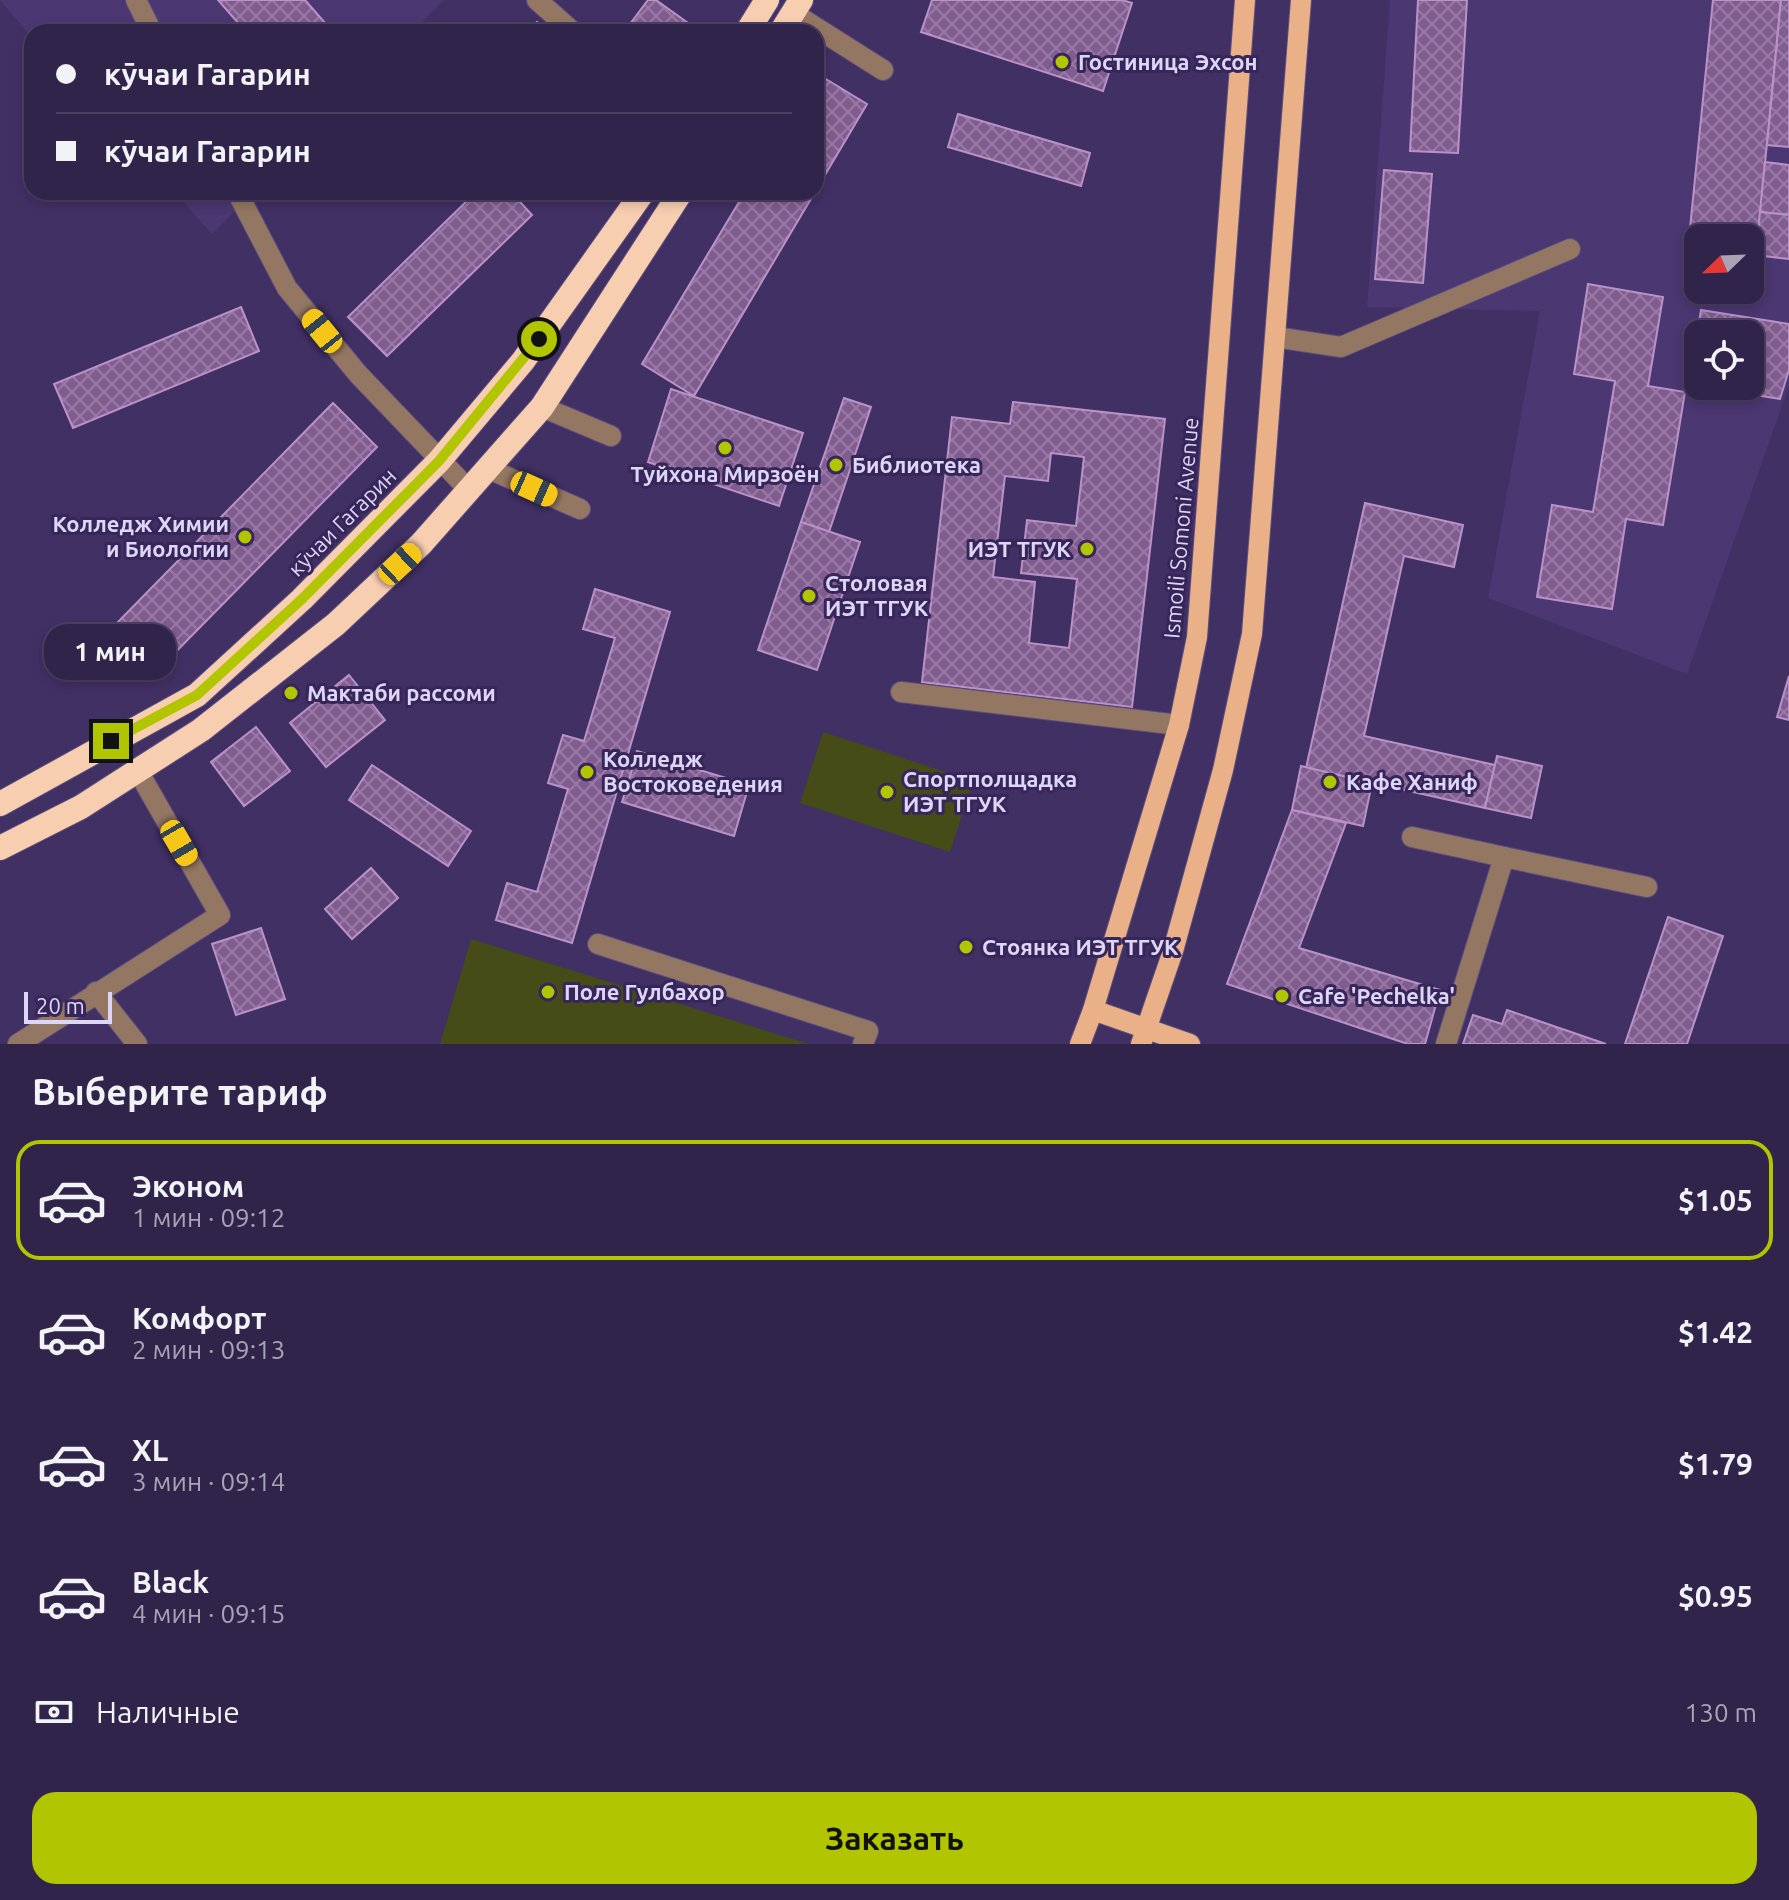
<!DOCTYPE html>
<html lang="ru">
<meta charset="utf-8">
<style>
body{margin:0;font-family:Ubuntu,sans-serif;background:#3d3055;color:#f1f3f6;height:100vh;display:flex;flex-direction:column;font-size:30px;white-space:nowrap}
*{box-sizing:border-box;margin:0}
p{font-size:26px;color:#a8a4b5}
.icon{flex:none;width:44px;height:44px;fill:none;stroke:currentColor;stroke-width:2;stroke-linecap:round;stroke-linejoin:round}
.map{position:relative;height:1044px;overflow:hidden}
.side{display:flex;flex-direction:column;background:#31244b;flex:1}
.side>*{flex:none}
.top-card{position:absolute;left:24px;top:24px;width:800px;height:176px;border-radius:24px;box-shadow:0 4px 12px #0003,0 0 0 2px #4c4163;display:grid;align-content:center;height:176px;padding:0 32px;background:#31244b}
.needle{width:52px;rotate:247deg}
.fabs{position:absolute;left:1684px;top:224px;display:grid;gap:16px}
.fabs a{display:grid;place-items:center;width:80px;height:80px;border-radius:16px;background:#31244b;box-shadow:0 4px 12px #0003,0 0 0 2px #4c4163;font-size:40px}
.scale{position:absolute;left:24px;bottom:20px;width:88px;box-sizing:border-box;padding-left:8px;border:4px solid #ded6f6;border-top:0;font-size:22px;line-height:28px;white-space:nowrap;color:#ded6f6;-webkit-text-stroke:6px #372659;paint-order:stroke}
.end{position:absolute;width:36px;height:36px;margin:-18px;border:10px solid #b1c500;background:#111;box-shadow:0 0 0 4px #111}
.from{border-radius:50%}
.bubble{position:absolute;height:56px;border-radius:24px;background:#31244b;box-shadow:0 4px 12px #0003,0 0 0 2px #4c4163;font-size:26px;font-weight:700;line-height:56px;text-align:center}
.car{position:absolute;width:24px;height:48px;margin:-24px -12px;border-radius:10px;box-shadow:0 0 6px 2px #0007;background:linear-gradient(#f5c518 24%,#345 0 40%,#f5c518 0 76%,#345 0 86%,#f5c518 0)}
.top-card b{display:flex;align-items:center;gap:28px;height:76px;font-size:30px}
.top-card b+b{border-top:2px solid #4c4163}
.top-card i{width:20px;height:20px;background:#f1f3f6}
ul{padding:0;list-style:none}
li{display:flex;align-items:center;gap:24px;height:120px;margin:0 16px 12px;padding:0 16px;border:4px solid transparent;border-radius:24px}
li div{flex:1}
li b{display:block;font-size:30px}
li em{font-style:normal;font-weight:700}
li.selected{border-color:#b1c500}
li>.icon{width:72px;height:72px;stroke-width:1.5}
h2{padding:0 32px;font-size:36px;line-height:96px}
.pay{display:flex;align-items:center;gap:20px;height:88px;padding:0 32px;font-size:30px}
.pay p{margin-inline-start:auto}
.primary-button{display:flex;gap:16px;margin-top:auto;padding:16px 32px}
.primary-button a{flex:1;height:92px;border-radius:24px;background:#b1c500;color:#111;font-size:32px;font-weight:700;line-height:92px;text-align:center}
.map>svg:first-child{display:block}
.built{fill:#4b3772;fill-rule:evenodd}
.green{fill:#454c18}
.building{fill:url(#building-cross-hatch);stroke:#ba92c8;stroke-width:2;fill-rule:evenodd}
.lines{fill:none;stroke-linecap:round;stroke-linejoin:round}
.minor-casing{stroke:#5d4e7e;stroke-width:22}
.major-casing{stroke:#5d4e7e;stroke-width:22}
.highway-casing{stroke:#5d4e7e;stroke-width:26}
.minor{stroke:#947763;stroke-width:20}
.major{stroke:#eab087;stroke-width:20}
.highway{stroke:#f8ceb1;stroke-width:24}
.route{stroke:#b1c500;stroke-width:10}
.poi-dot{fill:#b1c500;stroke:#372659;stroke-width:3}
.labels{text-anchor:middle;stroke-width:6;stroke-linejoin:round;paint-order:stroke}
.poi-label{font-size:22px;font-weight:bold;fill:#ded6f6;stroke:#372659;text-anchor:start}
.street-label{font-size:22px;fill:#ded6f6;stroke:#372659}
</style>
<div class="map">
<svg width="1789" height="1044" viewBox="0 0 1789 1044">
<defs>
<pattern id="building-cross-hatch" width="8" height="8" patternUnits="userSpaceOnUse" patternTransform="scale(2)"><rect width="8" height="8" fill="#815c8f"/><path d="M0 0l8 8M0 8l8-8" fill="none" stroke="#987aa5"/></pattern>
</defs>
<rect width="100%" height="100%" fill="#413064"/>
<g class="built">
<polygon points="0,0 444,0 412,32 32,32 32,38"/>
<path d="M 1390,0 L 1789,0 L 1789,386 L 1687,674 L 1488,598 L 1540,311 L 1367,307 ZM 1698,238 L 1750,238 L 1750,290 L 1698,290 ZM 1698,334 L 1750,334 L 1750,386 L 1698,386 Z"/>
<polygon points="174,192 254,192 212,234"/>
</g>
<g class="green">
<polygon points="823,732 973,781 950,852 800,803"/>
<polygon points="471,939 809,1044 440,1044"/>
</g>
<g class="building">
<polygon points="218,0 305,0 333,32 246,32"/>
<polygon points="648,0 656,0 695,28 692,32 624,32"/>
<polygon points="932,0 1122,0 1132,3 1103,91 921,32"/>
<polygon points="1418,0 1467,0 1458,153 1410,151"/>
<polygon points="1713,0 1781,0 1756,255 1750,255 1750,238 1698,238 1698,250 1688,248"/>
<polygon points="1781,0 1789,0 1789,147 1767,145"/>
<polygon points="537,22 547,32 527,32"/>
<polygon points="816,73 867,104 816,190"/>
<polygon points="958,114 1090,153 1081,186 948,147"/>
<polygon points="1765,162 1789,165 1789,215 1760,212"/>
<polygon points="1384,170 1432,174 1423,283 1375,279"/>
<polygon points="275,192 291,192 282,200"/>
<polygon points="476,192 511,192 532,215 387,356 348,317"/>
<polygon points="745,192 815,192 694,396 642,364"/>
<polygon points="1760,212 1789,215 1789,259 1756,255"/>
<polygon points="1588,284 1663,297 1648,386 1685,392 1663,525 1626,519 1612,609 1537,597 1552,505 1593,512 1615,381 1574,374"/>
<polygon points="241,307 259,351 73,428 54,384"/>
<polygon points="1701,310 1789,324 1789,370 1780,399 1699,386 1750,386 1750,334 1698,334 1698,386 1689,384"/>
<polygon points="671,389 803,433 779,506 648,462"/>
<polygon points="844,398 871,407 829,532 801,522"/>
<path d="M 1013,402 L 1165,419 L 1132,707 L 922,682 L 952,417 L 1010,424 ZM 1051,453 L 1084,457 L 1076,526 L 1027,520 L 1021,573 L 1077,579 L 1069,648 L 1029,643 L 1035,582 L 993,577 L 1005,476 L 1048,481 Z"/>
<polygon points="333,403 377,447 157,671 113,627"/>
<polygon points="1365,503 1463,525 1454,567 1404,556 1364,736 1495,765 1485,808 1306,768"/>
<polygon points="801,522 860,542 817,670 758,650"/>
<polygon points="595,589 670,612 572,943 496,920 507,883 537,892 568,789 548,783 563,735 584,741 615,638 583,629"/>
<polygon points="349,675 385,720 326,767 290,723"/>
<polygon points="1789,676 1789,720 1777,717"/>
<polygon points="256,727 290,771 244,806 211,762"/>
<polygon points="637,751 749,785 734,836 622,802"/>
<polygon points="1497,756 1542,766 1531,818 1485,808"/>
<polygon points="626,761 634,763 626,789 618,786"/>
<polygon points="372,765 471,831 448,866 349,800"/>
<polygon points="1301,766 1372,783 1363,826 1292,810"/>
<polygon points="1292,810 1346,823 1299,948 1440,990 1425,1044 1408,1044 1227,984"/>
<polygon points="371,868 398,898 352,939 325,909"/>
<polygon points="1668,917 1723,936 1687,1044 1625,1044"/>
<polygon points="261,928 285,999 236,1015 212,944"/>
<polygon points="1507,1010 1606,1044 1463,1044 1473,1015 1502,1024"/>
</g>
<g class="lines">
<defs>
<g id="minor">
<polyline points="136,0 152,32"/>
<polyline points="537,0 573,32"/>
<polyline points="793,13 883,70"/>
<polyline points="237,192 287,288 358,374 470,491"/>
<polyline points="1275,337 1341,347 1570,249"/>
<polyline points="542,407 611,436"/>
<polyline points="489,469 580,509"/>
<polyline points="901,692 1179,725"/>
<polyline points="1412,837 1504,857"/>
<polyline points="598,944 868,1031 863,1044"/>
<polyline points="96,992 137,1044"/>
<polyline points="18,1044 220,915 138,771"/>
<polyline points="1446,1044 1504,857 1647,887"/>
</g>
<g id="major">
<polyline points="1093,1010 1190,1044"/>
<polyline points="1080,1044 1093,1010 1179,725 1197,637 1245,0"/>
<polyline points="1141,1044 1173,951 1223,770 1252,634 1301,0"/>
</g>
<g id="highway">
<polyline points="747,32 767,0"/>
<polyline points="781,32 801,0"/>
<polyline points="0,804 197,695 302,599 439,461 523,361 643,192"/>
<polyline points="0,848 81,807 201,730 336,624 421,544 542,407 681,192"/>
</g>
</defs>
<use href="#minor" class="minor-casing"/>
<use href="#major" class="major-casing"/>
<use href="#highway" class="highway-casing"/>
<use href="#minor" class="minor"/>
<use href="#major" class="major"/>
<use href="#highway" class="highway"/>
</g>
<g class="lines">
<polyline class="route" points="111,741 197,695 302,599 439,461 539,339"/>
</g>
<g class="poi-dot">
<circle cx="1062" cy="62" r="8"/>
<circle cx="725" cy="448" r="8"/>
<circle cx="836" cy="465" r="8"/>
<circle cx="245" cy="537" r="8"/>
<circle cx="1087" cy="549" r="8"/>
<circle cx="809" cy="596" r="8"/>
<circle cx="291" cy="693" r="8"/>
<circle cx="587" cy="772" r="8"/>
<circle cx="1330" cy="782" r="8"/>
<circle cx="887" cy="792" r="8"/>
<circle cx="966" cy="947" r="8"/>
<circle cx="548" cy="992" r="8"/>
<circle cx="1282" cy="996" r="8"/>
</g>
<g class="labels">
<g class="poi-label">
<text x="1078" y="70">Гостиница Эхсон</text>
<text x="852" y="473">Библиотека</text>
<text x="725" y="482" text-anchor="middle">Туйхона Мирзоён</text>
<text x="229" y="532" text-anchor="end">Колледж Химии<tspan x="229" dy="25">и Биологии</tspan></text>
<text x="1071" y="557" text-anchor="end">ИЭТ ТГУК</text>
<text x="825" y="591">Столовая<tspan x="825" dy="25">ИЭТ ТГУК</tspan></text>
<text x="307" y="701">Мактаби рассоми</text>
<text x="603" y="767">Колледж<tspan x="603" dy="25">Востоковедения</tspan></text>
<text x="903" y="787">Спортполщадка<tspan x="903" dy="25">ИЭТ ТГУК</tspan></text>
<text x="1346" y="790">Кафе Ханиф</text>
<text x="982" y="955">Стоянка ИЭТ ТГУК</text>
<text x="564" y="1000">Поле Гулбахор</text>
<text x="1298" y="1004">Cafe 'Pechelka'</text>
</g>
<g class="street-label">
<text transform="translate(342 522) rotate(-45)" y="8">кӯчаи Гагарин</text>
<text transform="translate(1181 528) rotate(-85)" y="8">Ismoili Somoni Avenue</text>
</g>
</g>
</svg>
<div class="fabs">
<a><svg class="needle" viewBox="-14 -14 28 28"><path d="M0-13l5 13h-10z" fill="#e53935"/><path d="M0 13l5-13h-10z" fill="#a8a4b5"/></svg></a>
<a><svg class="icon" aria-label="locate" viewBox="0 0 24 24"><circle cx="12" cy="12" r="6"/><path d="M12 2v4M12 18v4M2 12h4M18 12h4"/></svg></a>
</div>
<div class="scale">20 m</div>
<i class="end from" style="left:539px;top:339px"></i>
<i class="end" style="left:111px;top:741px"></i>
<div class="bubble" style="left:44px;top:624px;width:132px">1 мин</div>
<i class="car" style="left:322px;top:331px;rotate:321deg"></i>
<i class="car" style="left:534px;top:489px;rotate:114deg"></i>
<i class="car" style="left:400px;top:564px;rotate:47deg"></i>
<i class="car" style="left:179px;top:843px;rotate:150deg"></i>
<div class="top-card">
<b><i class="from"></i>кӯчаи Гагарин</b>
<b><i></i>кӯчаи Гагарин</b>
</div>
</div>
<section class="side">
<h2>Выберите тариф</h2>
<ul>
<li class="selected"><svg class="icon" aria-label="car" viewBox="0 0 24 24"><path d="M5 17H2v-5l4-1 3-4h7l3 4 3 1v5h-3M9 17h6M6 11h13"/><circle cx="7" cy="17" r="2"/><circle cx="17" cy="17" r="2"/></svg><div><b>Эконом</b><p>1 мин · 09:12</p></div><em>$1.05</em></li>
<li><svg class="icon" aria-label="car" viewBox="0 0 24 24"><path d="M5 17H2v-5l4-1 3-4h7l3 4 3 1v5h-3M9 17h6M6 11h13"/><circle cx="7" cy="17" r="2"/><circle cx="17" cy="17" r="2"/></svg><div><b>Комфорт</b><p>2 мин · 09:13</p></div><em>$1.42</em></li>
<li><svg class="icon" aria-label="car" viewBox="0 0 24 24"><path d="M5 17H2v-5l4-1 3-4h7l3 4 3 1v5h-3M9 17h6M6 11h13"/><circle cx="7" cy="17" r="2"/><circle cx="17" cy="17" r="2"/></svg><div><b>XL</b><p>3 мин · 09:14</p></div><em>$1.79</em></li>
<li><svg class="icon" aria-label="car" viewBox="0 0 24 24"><path d="M5 17H2v-5l4-1 3-4h7l3 4 3 1v5h-3M9 17h6M6 11h13"/><circle cx="7" cy="17" r="2"/><circle cx="17" cy="17" r="2"/></svg><div><b>Black</b><p>4 мин · 09:15</p></div><em>$0.95</em></li>
</ul>
<div class="pay"><svg class="icon" aria-label="cash" viewBox="0 0 24 24"><path d="M3 7h18v10H3z"/><circle cx="12" cy="12" r="2"/></svg>Наличные<p>130 m</p></div>
<div class="primary-button"><a>Заказать</a></div>
</section>
